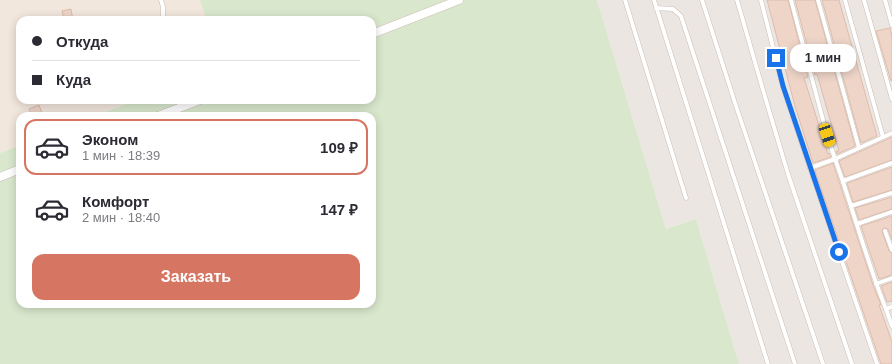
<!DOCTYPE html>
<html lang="ru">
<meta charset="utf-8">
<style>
body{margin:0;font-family:Arial,sans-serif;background:#f7f7f7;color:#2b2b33;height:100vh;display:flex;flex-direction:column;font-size:15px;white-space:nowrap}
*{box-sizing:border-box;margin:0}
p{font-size:13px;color:#7c7c81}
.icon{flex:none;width:22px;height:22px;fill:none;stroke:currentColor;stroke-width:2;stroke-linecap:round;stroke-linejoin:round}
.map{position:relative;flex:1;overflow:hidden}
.side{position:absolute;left:16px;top:112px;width:360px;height:196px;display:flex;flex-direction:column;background:#fff;border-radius:12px;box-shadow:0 2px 10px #0003}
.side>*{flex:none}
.guide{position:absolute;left:16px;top:16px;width:360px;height:88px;border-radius:12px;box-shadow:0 2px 10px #0003;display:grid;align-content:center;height:88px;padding:0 16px;background:#fff}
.end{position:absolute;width:18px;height:18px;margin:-9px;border:5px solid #1a73e8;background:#fff;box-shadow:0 0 0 2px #fff}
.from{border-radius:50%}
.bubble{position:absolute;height:28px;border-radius:12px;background:#fff;box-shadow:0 2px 10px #0003;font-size:13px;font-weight:700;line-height:28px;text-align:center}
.car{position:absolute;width:12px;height:24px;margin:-12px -6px;border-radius:5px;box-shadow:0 0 3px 1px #0007;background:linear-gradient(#f5c518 24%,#345 0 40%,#f5c518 0 76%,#345 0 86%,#f5c518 0)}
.guide b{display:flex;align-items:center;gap:14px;height:38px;font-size:15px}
.guide b+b{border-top:1px solid #e1e1e2}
.guide i{width:10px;height:10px;background:#2b2b33}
ul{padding:7px 0 0;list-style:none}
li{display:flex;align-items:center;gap:12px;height:56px;margin:0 8px 6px;padding:0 8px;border:2px solid transparent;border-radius:12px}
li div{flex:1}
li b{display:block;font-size:15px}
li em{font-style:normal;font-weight:700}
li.selected{border-color:#d67662}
li>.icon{width:36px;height:36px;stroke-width:1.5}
.action{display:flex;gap:8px;margin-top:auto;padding:8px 16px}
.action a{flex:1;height:46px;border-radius:12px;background:#d67662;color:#fff;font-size:16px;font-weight:700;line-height:46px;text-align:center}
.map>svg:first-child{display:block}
.residential{fill:#f2e7dd}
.industrial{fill:#ece6e2}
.green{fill:#d9e8cd}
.building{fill:#eed5c8;stroke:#debcab}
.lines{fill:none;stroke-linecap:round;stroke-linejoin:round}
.lane-casing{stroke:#cdbeb4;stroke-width:5}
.street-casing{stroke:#cdbeb4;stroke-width:9}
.lane{stroke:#fff;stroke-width:4}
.street{stroke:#fff;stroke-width:8}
.route{stroke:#1a73e8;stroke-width:5}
</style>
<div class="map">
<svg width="892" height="364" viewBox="0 0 892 364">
<rect width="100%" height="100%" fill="#fbf5ee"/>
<polygon class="residential" points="0,0 323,0 303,20 20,20 20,100 136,100 95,116 20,116 20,145 0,153"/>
<polygon class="industrial" points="597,0 892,0 892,364 739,364 696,219 666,229"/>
<polygon class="green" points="200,0 597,0 666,229 696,219 739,364 0,364 0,153 20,145 20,304 372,304 372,116 95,116 136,100 372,100 372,20 207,20"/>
<g class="building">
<polygon points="767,0 788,0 808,77 804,78 828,154 829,153 831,157 813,163 795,106"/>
<polygon points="795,0 815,0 855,146 837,154 836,151 839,151 817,74 815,75"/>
<polygon points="822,0 839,0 877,136 861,143"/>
<polygon points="71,9 73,20 64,20 62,11"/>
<polygon points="890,28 892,37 892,81 891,81 876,31"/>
<polygon points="39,105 43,116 32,116 29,109"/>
<polygon points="892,137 892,160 845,177 839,161"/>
<polygon points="833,163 873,285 881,305 879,305 892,342 892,364 881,364 815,171 815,170"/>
<polygon points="892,167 892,190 853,202 847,183"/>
<polygon points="892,197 892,209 859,220 855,208"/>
<polygon points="892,216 892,240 888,229 884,228 882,231 889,251 892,253 892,275 879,279 861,226"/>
<polygon points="892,282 892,301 887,302 881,286"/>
</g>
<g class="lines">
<defs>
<g id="lane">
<polyline points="161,0 163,7 163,20"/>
<polyline points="625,0 686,198"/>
<polyline points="654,0 768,364"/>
<polyline points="702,0 736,106 823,364"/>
<polyline points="737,0 763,90 788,174 852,364"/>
<polyline points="761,0 783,87 810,168 877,364"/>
<polyline points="791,0 827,135 835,159 892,133"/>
<polyline points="818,0 859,148"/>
<polyline points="845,0 883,137"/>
<polyline points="864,0 892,99"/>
<polyline points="885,0 892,25"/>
<polyline points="656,8 673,9 681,16 795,364"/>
<path d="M 810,168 L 835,159 C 853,208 866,260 886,309 L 892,307"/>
<polyline points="843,181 892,163"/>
<polyline points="851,206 892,193"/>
<polyline points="857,224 892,212"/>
<polyline points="885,231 892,250"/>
<polyline points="876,284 892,278"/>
<polyline points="886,309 892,326"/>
</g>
<g id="street">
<polyline points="372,34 459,0"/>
<polyline points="158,116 200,100"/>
<polyline points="0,177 20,169"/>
</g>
</defs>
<use href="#lane" class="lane-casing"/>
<use href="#street" class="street-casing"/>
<use href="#lane" class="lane"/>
<use href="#street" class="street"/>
</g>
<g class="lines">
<polyline class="route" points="776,58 783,86 839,252"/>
</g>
</svg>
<i class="end from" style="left:839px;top:252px"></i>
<i class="end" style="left:776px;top:58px"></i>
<div class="bubble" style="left:790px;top:44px;width:66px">1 мин</div>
<i class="car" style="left:827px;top:135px;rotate:162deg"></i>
<div class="guide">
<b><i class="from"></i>Откуда</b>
<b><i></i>Куда</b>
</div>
<section class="side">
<ul>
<li class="selected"><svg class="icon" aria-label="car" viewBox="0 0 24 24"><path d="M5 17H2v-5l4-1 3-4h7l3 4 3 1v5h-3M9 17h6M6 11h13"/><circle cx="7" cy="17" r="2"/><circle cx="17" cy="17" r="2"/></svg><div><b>Эконом</b><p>1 мин · 18:39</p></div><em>109 ₽</em></li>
<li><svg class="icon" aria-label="car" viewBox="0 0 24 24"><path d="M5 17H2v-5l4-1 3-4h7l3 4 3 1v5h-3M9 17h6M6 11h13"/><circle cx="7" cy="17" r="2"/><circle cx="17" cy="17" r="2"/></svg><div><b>Комфорт</b><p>2 мин · 18:40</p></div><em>147 ₽</em></li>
</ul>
<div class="action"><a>Заказать</a></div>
</section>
</div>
